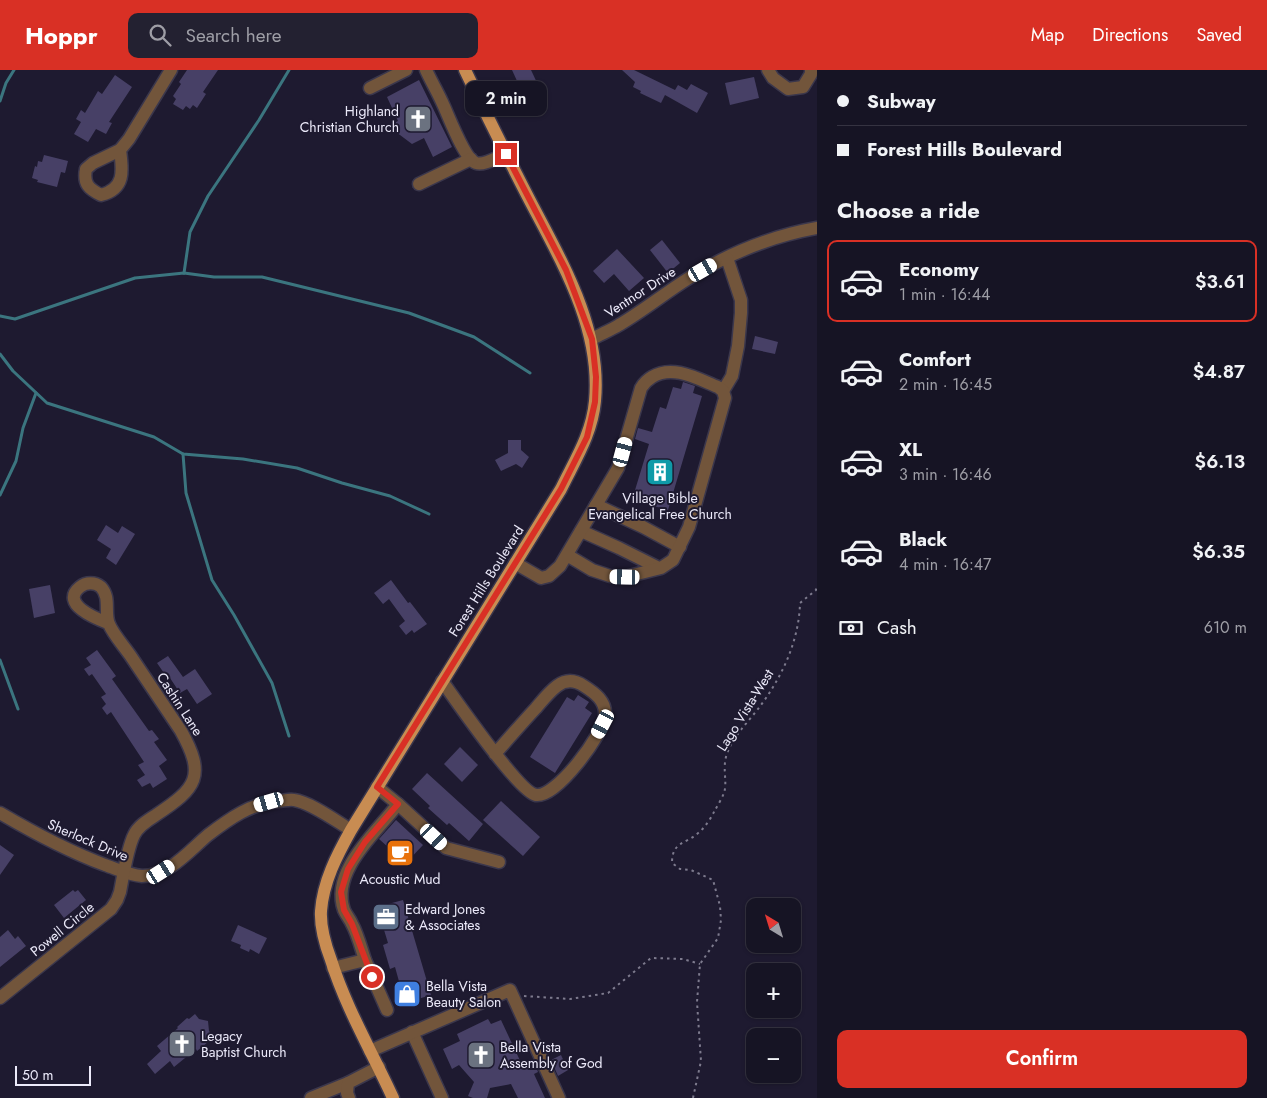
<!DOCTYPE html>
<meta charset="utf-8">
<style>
body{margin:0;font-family:Jost,sans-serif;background:#232131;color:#f1f3f6;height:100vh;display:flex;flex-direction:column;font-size:19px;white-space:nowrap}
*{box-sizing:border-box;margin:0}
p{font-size:16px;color:#9e9ea6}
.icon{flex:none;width:28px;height:28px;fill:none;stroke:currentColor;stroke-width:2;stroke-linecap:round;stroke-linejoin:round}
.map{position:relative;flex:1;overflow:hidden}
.panel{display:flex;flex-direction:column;background:#161424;width:450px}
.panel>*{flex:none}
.guide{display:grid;align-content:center;height:110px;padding:0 20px;background:#161424}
.needle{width:32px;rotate:322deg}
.fabs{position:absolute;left:746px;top:828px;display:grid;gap:10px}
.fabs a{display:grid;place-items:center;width:55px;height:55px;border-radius:10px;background:#161424;box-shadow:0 1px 4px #0004,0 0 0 1px #353341;font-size:25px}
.scale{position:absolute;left:15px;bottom:12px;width:76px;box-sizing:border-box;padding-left:5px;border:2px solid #eceafa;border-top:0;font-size:14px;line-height:18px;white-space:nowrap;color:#eceafa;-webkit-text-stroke:4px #1e1a30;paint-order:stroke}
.end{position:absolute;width:22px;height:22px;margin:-11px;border:6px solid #d93025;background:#fff;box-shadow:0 0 0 2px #fff}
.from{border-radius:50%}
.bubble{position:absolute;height:35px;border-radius:10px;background:#161424;box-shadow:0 1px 4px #0004,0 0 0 1px #353341;font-size:16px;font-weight:600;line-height:35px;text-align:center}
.car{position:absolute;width:15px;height:30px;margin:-15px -8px;border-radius:6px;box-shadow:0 0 4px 1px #0007;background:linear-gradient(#fff 24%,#345 0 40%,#fff 0 76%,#345 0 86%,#fff 0)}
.guide b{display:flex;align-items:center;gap:18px;height:48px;font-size:19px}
.guide b+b{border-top:1px solid #353341}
.guide i{width:12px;height:12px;background:#f1f3f6}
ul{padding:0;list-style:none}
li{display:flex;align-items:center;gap:15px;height:82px;margin:0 10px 8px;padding:0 10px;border:2px solid transparent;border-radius:10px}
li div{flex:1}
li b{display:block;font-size:19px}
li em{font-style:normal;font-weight:600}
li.current{border-color:#d93025}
li>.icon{width:45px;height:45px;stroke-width:1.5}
h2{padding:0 20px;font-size:22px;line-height:60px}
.pay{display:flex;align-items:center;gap:12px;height:55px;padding:0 20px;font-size:19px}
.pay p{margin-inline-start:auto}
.primary-button{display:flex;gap:10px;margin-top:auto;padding:10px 20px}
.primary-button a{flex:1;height:58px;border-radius:10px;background:#d93025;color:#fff;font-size:20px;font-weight:600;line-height:58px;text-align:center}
header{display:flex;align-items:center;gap:30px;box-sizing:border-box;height:70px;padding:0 25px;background:#d93025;color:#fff}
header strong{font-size:24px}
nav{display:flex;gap:28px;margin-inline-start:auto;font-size:18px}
.search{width:350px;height:45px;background:#232131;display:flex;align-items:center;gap:12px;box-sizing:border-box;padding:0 18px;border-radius:10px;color:#9e9ea6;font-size:19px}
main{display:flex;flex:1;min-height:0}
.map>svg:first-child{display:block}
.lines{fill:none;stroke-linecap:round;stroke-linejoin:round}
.stream{stroke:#3b757f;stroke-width:3}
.building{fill:#474066}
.minor-casing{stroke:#3b374c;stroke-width:15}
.major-casing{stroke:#3b374c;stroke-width:15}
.path{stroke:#7e7b8e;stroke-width:2;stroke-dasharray:2.5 4;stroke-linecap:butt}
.minor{stroke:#72553b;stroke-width:12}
.major{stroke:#c88c52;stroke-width:12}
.route{stroke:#d93025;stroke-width:6}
.labels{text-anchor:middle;stroke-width:4;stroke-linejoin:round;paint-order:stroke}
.poi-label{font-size:14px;fill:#eceafa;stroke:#1e1a30;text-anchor:start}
.street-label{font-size:14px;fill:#eceafa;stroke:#1e1a30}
</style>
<header>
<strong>Hoppr</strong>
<div class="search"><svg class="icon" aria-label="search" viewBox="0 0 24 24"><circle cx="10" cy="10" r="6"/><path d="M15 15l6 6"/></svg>Search here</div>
<nav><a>Map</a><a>Directions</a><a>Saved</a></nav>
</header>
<main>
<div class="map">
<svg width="817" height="1028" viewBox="0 0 817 1028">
<rect width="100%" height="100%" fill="#1e1a30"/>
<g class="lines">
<g class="stream">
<polyline points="0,31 6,13 14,0"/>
<polyline points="184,203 190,162 208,126 259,50 289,0"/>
<polyline points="0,246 15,249 135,208 184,203 214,207 262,207 409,243 474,267 530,303"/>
<polyline points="0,284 13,301 47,333 154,367 183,384 243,389 297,398 342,413 390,426 429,444"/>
<polyline points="183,384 186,423 212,510 234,545 272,613 289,666"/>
<polyline points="0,425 16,391 23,358 36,323"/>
<polyline points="0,590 18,639"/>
</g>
</g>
<g class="building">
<polygon points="187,0 218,0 203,22 206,24 197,38 193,35 190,39 186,36 183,40 173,34 176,29 173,26 181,14 179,12"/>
<polygon points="512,0 531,0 539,17 523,24"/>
<polygon points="622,0 634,0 675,20 678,15 687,20 691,14 708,23 697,43 665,25 661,33 640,23 641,21 633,17 635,12"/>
<polygon points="115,5 132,17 109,52 112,53 106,64 96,59 88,72 74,64 81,52 76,49 81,40 85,43 98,21 102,24"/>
<polygon points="754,7 759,28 730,35 725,13"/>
<polygon points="419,10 452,77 433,87 424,68 412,74 388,56 398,51 387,27"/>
<polygon points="44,85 68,91 65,103 61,102 57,117 37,112 38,110 32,108 35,96 37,97 38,91 42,92"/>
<polygon points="662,170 680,193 668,203 650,180"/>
<polygon points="617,179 644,208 629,221 614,204 604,213 593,201"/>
<polygon points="755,266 778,272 775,284 752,279"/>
<polygon points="683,312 695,316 693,323 702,326 668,440 632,430 649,374 635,369 638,358 652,362 660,337 666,339 673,317 681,319"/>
<polygon points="508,370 521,370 521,380 529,387 522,398 516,394 501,401 495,390 508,383"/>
<polygon points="106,455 118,463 122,456 135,464 116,495 106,488 111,479 97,470"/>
<polygon points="391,510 408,533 410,532 427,554 414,563 412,560 406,565 399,556 405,551 389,529 383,534 374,523"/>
<polygon points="50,515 55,543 34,548 29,519"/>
<polygon points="97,580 116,606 112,609 149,661 152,660 159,669 154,672 167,690 159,696 167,709 153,718 150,713 142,717 137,710 145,705 138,695 144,692 111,642 107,645 102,638 106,634 101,627 106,624 92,604 89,606 84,599 91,595 86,588"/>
<polygon points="168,586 183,607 195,599 212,624 197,634 187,619 180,623 168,605 166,606 157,593"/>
<polygon points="578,625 589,632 585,638 592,643 555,703 530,687 567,627 574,631"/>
<polygon points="460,677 478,695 462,712 444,694"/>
<polygon points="427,703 483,754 469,771 449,753 447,755 428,738 430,736 412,719"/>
<polygon points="501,731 540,767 523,786 483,750"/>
<polygon points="396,750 423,775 406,793 379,769"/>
<polygon points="0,775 14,785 0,805"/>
<polygon points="73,820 75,822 78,820 86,830 64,848 54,835"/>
<polygon points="403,830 431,925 405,933 395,897 390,899 383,875 388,873 377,837"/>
<polygon points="238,855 267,868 259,884 250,879 249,882 240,878 241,875 231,871"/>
<polygon points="8,860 15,869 18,866 26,876 0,897 0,867"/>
<polygon points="195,944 199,949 208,951 209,961 212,965 206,970 208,972 197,981 196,979 174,997 170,991 155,1004 147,994 161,981 157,976 178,958 177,957 187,948 189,949"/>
<polygon points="488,949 491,954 501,950 524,999 535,994 538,1002 534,1004 545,1028 518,1028 511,1014 490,1018 487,1028 473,1028 468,1026 474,1012 459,995 452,999 443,979 460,971 457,964"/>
<polygon points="561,985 568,1000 558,1006 551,990"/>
</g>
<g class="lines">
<defs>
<g id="minor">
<path d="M 426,0 C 431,11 437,21 442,32 C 448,44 464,89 476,93 C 484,96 499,86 506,84"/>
<polyline points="768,0 773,8 788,19 803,17 811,4 811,0"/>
<polyline points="370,18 406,0"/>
<path d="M 120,80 C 123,101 125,119 101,125 C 89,119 83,114 86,99 L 93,93 L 120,80 L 129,69 L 171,0"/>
<polyline points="419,114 471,89"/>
<path d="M 592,269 C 601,264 611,260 619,255 C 643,241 665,223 689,208 C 728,184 772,166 817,158"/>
<polyline points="723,321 732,306 738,276 741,243 741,230 727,188"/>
<polyline points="596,435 643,457 680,477"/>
<polyline points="581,461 619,478 659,498"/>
<path d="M 515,493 L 541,508 L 549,506 L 560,496 L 618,398 L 641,318 C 644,313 647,310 652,307 C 673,294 698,309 718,317 L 723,321 L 725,328 L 689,457 L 673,490 L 661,498 L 625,507 L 610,506 L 592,500 L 567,485"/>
<path d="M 442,611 C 455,629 519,722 536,725 C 556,728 604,664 605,645 C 606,631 595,623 584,616 C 575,610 566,609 557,616 C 549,622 542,631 536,638 C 522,653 509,668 495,684"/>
<polyline points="398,734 446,778 499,792"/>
<path d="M 0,743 C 34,763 68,781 105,795 C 117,799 129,805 142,806 C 169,806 189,781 208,765 C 229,749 251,733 279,731 C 283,731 289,729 294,730 C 310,732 336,751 351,760"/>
<path d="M 365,890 C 361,878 358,865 352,854 C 350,849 346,845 344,840 C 330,801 377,762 398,734 L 377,717"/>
<polyline points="333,898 365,890 387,940"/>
<path d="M 0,928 L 111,839 L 117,830 L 120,822 C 123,807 127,779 134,765 C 138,756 148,750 156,745 C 197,718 206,706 181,661 C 164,636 147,610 130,585 C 123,575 113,564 109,554 C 104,542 111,528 101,517 C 95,512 86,512 80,517 C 59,534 97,549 108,553"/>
<polyline points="412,962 442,1028"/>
<polyline points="370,981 510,920 559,1028"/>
<polyline points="311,1028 348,1013"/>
<polyline points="349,1028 347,1023 348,1013 379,997"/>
</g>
<path id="major" d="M 393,1028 C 372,982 346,938 331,890 C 325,874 320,858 321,841 C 323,812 337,785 351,760 L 561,419 C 575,390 592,364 595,331 C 602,257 560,189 527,125 C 506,84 485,42 465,0"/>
</defs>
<use href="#minor" class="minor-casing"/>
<use href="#major" class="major-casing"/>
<g class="path">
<polyline points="524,926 570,929 608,923 651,888 683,889 700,894"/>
<path d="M 693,1028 L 701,991 L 697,932 L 700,894 L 718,868 L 721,850 L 720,836 L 713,810 L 691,800 L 680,799 L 672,793 C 672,772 685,774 697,764 C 705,758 711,748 715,740 C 718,735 722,728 724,723 C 728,710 721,697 728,681 C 735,664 750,650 761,635 C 783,605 799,570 800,533 L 816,520 L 817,515"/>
</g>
<use href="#minor" class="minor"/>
<use href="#major" class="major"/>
</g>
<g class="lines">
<polyline class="route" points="372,907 352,854 344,840 341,822 348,799 365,772 398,734 377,717 561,419 587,367 595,332 596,307 592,269 566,200 506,84"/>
</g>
<defs>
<symbol id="church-square" viewBox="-11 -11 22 22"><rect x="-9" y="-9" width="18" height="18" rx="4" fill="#6b7280" stroke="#1e1a30"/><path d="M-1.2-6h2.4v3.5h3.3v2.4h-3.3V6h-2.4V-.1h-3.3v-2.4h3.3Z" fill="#fff"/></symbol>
<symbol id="building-square" viewBox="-11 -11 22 22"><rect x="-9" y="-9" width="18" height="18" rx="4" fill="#0f9aa8" stroke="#1e1a30"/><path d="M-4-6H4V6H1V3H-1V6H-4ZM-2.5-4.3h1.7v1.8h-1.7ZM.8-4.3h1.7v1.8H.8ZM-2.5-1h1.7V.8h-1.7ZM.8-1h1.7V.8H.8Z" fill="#fff"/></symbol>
<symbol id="cafe-square" viewBox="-11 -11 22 22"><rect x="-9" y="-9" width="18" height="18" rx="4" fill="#e8710a" stroke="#1e1a30"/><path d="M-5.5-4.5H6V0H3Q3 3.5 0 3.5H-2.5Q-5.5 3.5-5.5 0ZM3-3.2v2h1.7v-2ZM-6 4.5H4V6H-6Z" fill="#fff"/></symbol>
<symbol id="office-square" viewBox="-11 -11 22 22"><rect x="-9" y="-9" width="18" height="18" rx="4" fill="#5c6f8a" stroke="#1e1a30"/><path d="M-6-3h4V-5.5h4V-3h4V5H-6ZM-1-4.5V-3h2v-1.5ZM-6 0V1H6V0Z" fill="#fff"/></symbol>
<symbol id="shop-square" viewBox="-11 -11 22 22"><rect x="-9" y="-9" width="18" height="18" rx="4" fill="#3f7fe0" stroke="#1e1a30"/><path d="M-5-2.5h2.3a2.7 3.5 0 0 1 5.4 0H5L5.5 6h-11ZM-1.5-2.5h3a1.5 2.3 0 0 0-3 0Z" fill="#fff"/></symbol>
</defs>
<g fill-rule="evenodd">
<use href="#church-square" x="402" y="33" width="32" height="32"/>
<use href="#building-square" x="644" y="386" width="32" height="32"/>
<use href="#cafe-square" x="384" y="767" width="32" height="32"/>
<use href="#office-square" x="370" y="831" width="32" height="32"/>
<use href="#shop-square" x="391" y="908" width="32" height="32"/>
<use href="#church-square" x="166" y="958" width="32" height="32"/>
<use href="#church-square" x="465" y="969" width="32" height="32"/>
</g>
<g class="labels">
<g class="poi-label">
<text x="399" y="46" text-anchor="end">Highland<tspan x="399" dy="16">Christian Church</tspan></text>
<text x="660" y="433" text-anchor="middle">Village Bible<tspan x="660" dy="16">Evangelical Free Church</tspan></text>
<text x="400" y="814" text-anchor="middle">Acoustic Mud</text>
<text x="405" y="844">Edward Jones<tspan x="405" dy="16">&amp; Associates</tspan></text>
<text x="426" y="921">Bella Vista<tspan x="426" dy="16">Beauty Salon</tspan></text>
<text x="201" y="971">Legacy<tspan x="201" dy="16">Baptist Church</tspan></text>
<text x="500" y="982">Bella Vista<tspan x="500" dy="16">Assembly of God</tspan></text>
</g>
<g class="street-label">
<text transform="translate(640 222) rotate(-33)" y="5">Ventnor Drive</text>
<text transform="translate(486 511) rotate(-58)" y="5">Forest Hills Boulevard</text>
<text transform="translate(180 634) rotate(57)" y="5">Cashin Lane</text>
<text transform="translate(745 640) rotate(-58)" y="5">Lago Vista-West</text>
<text transform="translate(88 770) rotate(23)" y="5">Sherlock Drive</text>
<text transform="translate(62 859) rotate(-39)" y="5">Powell Circle</text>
</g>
</g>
</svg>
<div class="fabs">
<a><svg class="needle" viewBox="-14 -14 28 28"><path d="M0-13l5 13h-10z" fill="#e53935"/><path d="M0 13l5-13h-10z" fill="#9e9ea6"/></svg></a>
<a>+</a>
<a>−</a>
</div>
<div class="scale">50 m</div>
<i class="end from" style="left:372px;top:907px"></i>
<i class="end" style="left:506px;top:84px"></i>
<div class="bubble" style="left:465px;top:11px;width:82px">2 min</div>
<i class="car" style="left:703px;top:200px;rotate:60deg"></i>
<i class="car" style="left:623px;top:382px;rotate:15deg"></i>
<i class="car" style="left:625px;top:507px;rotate:271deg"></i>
<i class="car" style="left:603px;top:654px;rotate:208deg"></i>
<i class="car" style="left:269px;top:732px;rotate:254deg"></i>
<i class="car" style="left:434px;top:767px;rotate:133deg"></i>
<i class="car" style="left:161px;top:802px;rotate:57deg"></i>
</div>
<section class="panel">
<div class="guide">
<b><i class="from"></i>Subway</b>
<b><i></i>Forest Hills Boulevard</b>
</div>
<h2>Choose a ride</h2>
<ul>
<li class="current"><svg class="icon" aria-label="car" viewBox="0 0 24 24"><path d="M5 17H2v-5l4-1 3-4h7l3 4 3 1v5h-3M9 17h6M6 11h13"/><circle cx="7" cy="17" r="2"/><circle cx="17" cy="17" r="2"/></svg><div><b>Economy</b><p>1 min · 16:44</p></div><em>$3.61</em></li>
<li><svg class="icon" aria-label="car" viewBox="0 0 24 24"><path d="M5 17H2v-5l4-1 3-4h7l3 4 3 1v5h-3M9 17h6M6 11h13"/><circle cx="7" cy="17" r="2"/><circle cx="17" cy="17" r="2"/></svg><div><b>Comfort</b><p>2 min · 16:45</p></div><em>$4.87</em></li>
<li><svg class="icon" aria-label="car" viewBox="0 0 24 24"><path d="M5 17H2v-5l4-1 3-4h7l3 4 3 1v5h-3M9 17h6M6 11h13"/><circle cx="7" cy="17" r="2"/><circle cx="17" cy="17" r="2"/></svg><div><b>XL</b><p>3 min · 16:46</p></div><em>$6.13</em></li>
<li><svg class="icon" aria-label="car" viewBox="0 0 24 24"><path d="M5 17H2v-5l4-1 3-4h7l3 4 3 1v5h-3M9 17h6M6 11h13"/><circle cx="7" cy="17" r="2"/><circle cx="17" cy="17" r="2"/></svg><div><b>Black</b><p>4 min · 16:47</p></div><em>$6.35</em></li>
</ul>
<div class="pay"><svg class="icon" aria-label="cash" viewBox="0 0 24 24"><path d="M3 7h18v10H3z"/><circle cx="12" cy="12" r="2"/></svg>Cash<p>610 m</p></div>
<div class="primary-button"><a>Confirm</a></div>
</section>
</main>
